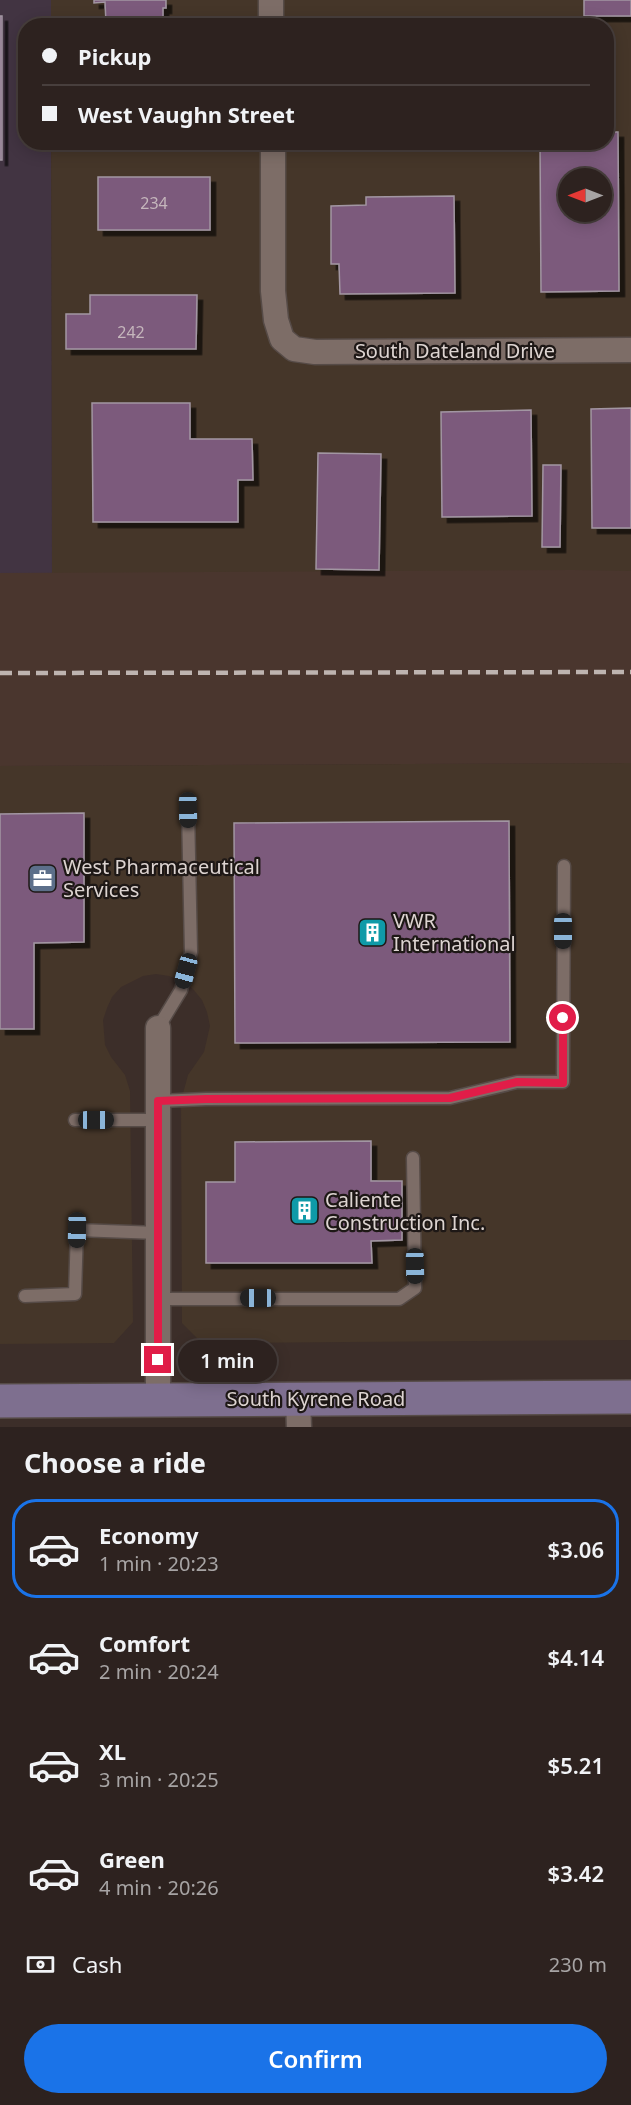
<!DOCTYPE html>
<meta charset="utf-8">
<style>
body{margin:0;font-family:"Noto Sans",sans-serif;background:#352a28;color:#f1f3f6;height:100vh;display:flex;flex-direction:column;font-size:22px;white-space:nowrap}
*{box-sizing:border-box;margin:0}
p{font-size:20px;color:#a7a4a4}
.icon{flex:none;width:33px;height:33px;fill:none;stroke:currentColor;stroke-width:2;stroke-linecap:round;stroke-linejoin:round}
.map{position:relative;height:1427px;overflow:hidden}
.drawer{display:flex;flex-direction:column;background:#2d221f;flex:1}
.drawer>*{flex:none}
.top-card{position:absolute;left:18px;top:18px;width:596px;height:132px;border-radius:24px;box-shadow:0 3px 15px #0003,0 0 0 2px #483f3d;display:grid;align-content:center;height:132px;padding:0 24px;background:#2d221f}
.needle{width:39px;rotate:270deg}
.buttons{position:absolute;left:558px;top:168px;display:grid;gap:12px}
.buttons a{display:grid;place-items:center;width:54px;height:54px;border-radius:50%;background:#2d221f;box-shadow:0 3px 15px #0003,0 0 0 2px #483f3d;font-size:30px}
.end{position:absolute;width:27px;height:27px;margin:-14px;border:8px solid #e11d48;background:#fff;box-shadow:0 0 0 3px #fff}
.from{border-radius:50%}
.bubble{position:absolute;height:42px;border-radius:21px;background:#2d221f;box-shadow:0 3px 15px #0003,0 0 0 2px #483f3d;font-size:20px;font-weight:600;line-height:42px;text-align:center}
.car{position:absolute;width:18px;height:36px;margin:-18px -9px;border-radius:8px;box-shadow:0 0 4px 2px #0007;background:linear-gradient(#222 24%,#8ab4d8 0 40%,#222 0 76%,#8ab4d8 0 86%,#222 0)}
.top-card b{display:flex;align-items:center;gap:21px;height:57px;font-size:22px}
.top-card b+b{border-top:2px solid #483f3d}
.top-card i{width:15px;height:15px;background:#f1f3f6}
ul{padding:0;list-style:none}
li{display:flex;align-items:center;gap:18px;height:99px;margin:0 12px 9px;padding:0 12px;border:3px solid transparent;border-radius:24px}
li div{flex:1}
li b{display:block;font-size:22px}
li em{font-style:normal;font-weight:600}
li.on{border-color:#1a73e8}
li>.icon{width:54px;height:54px;stroke-width:1.5}
h2{padding:0 24px;font-size:27px;line-height:72px}
.pay{display:flex;align-items:center;gap:15px;height:66px;padding:0 24px;font-size:22px}
.pay p{margin-inline-start:auto}
.primary-button{display:flex;gap:12px;margin-top:auto;padding:12px 24px}
.primary-button a{flex:1;height:69px;border-radius:36px;background:#1a73e8;color:#fff;font-size:24px;font-weight:600;line-height:69px;text-align:center}
.map>svg:first-child{display:block}
.commercial{fill:#453629;fill-rule:evenodd}
.industrial{fill:#423442}
.built{fill:#4a362e}
.building{fill:#7c5a7c;stroke:#a296a2;stroke-width:1.5;fill-rule:evenodd;filter:url(#shadow)}
.lines{fill:none;stroke-linecap:round;stroke-linejoin:round}
.lane-casing{stroke:#564b47;stroke-width:15}
.street-casing{stroke:#564b47;stroke-width:27}
.secondary-casing{stroke:#564b47;stroke-width:36}
.lane{stroke:#7d6d67;stroke-width:12}
.street{stroke:#7d6d67;stroke-width:24}
.secondary{stroke:#7e6f8f;stroke-width:33}
.rail{stroke:#beb4b0;stroke-width:4.5;stroke-dasharray:12 6;stroke-linecap:butt}
.route{stroke:#e11d48;stroke-width:8}
.labels{text-anchor:middle;stroke-width:4.5;stroke-linejoin:round;paint-order:stroke}
.number-label{font-size:16px;fill:#c5b6bc}
.street-label{font-size:20px;fill:#ddd4d1;stroke:#1e1816}
.poi-label{font-size:20px;fill:#ddd4d1;stroke:#1e1816;text-anchor:start}
</style>
<div class="map">
<svg width="631" height="1427" viewBox="0 0 631 1427">
<defs>
<filter id="shadow"><feDropShadow dx="5.5" dy="5.5" stdDeviation="0" flood-color="#0009"/></filter>
</defs>
<rect width="100%" height="100%" fill="#3c2e29"/>
<g class="commercial">
<path d="M 51,0 L 631,0 L 631,576 L 52,579 L 51,143 L 606,142 L 606,26 L 51,26 ZM 568,178 L 602,178 L 602,212 L 568,212 Z"/>
<polygon points="631,763 631,1340 202,1343 182,1323 181,1101 188,1075 204,1052 210,1026 207,1012 202,1000 193,989 182,981 169,976 156,974 143,976 121,987 112,997 107,1008 103,1020 105,1045 111,1057 125,1075 130,1091 133,1322 114,1343 0,1344 0,766"/>
</g>
<polygon class="industrial" points="0,0 51,0 51,25 26,26 26,142 51,143 52,579 0,579"/>
<polygon class="built" points="573,570 631,571 631,763 0,766 0,573"/>
<g class="building">
<polygon points="94,0 166,0 166,8 163,8 163,26 106,23 105,2 94,3"/>
<rect x="584" y="0" width="47" height="16"/>
<rect x="0" y="16" width="2" height="144"/>
<path d="M 606,132 L 618,132 L 619,291 L 541,292 L 540,142 L 606,142 ZM 568,178 L 602,178 L 602,212 L 568,212 Z"/>
<rect x="98" y="177" width="112" height="53"/>
<polygon points="454,196 455,293 340,294 339,264 331,264 331,206 366,205 366,197"/>
<polygon points="90,295 197,295 196,349 66,349 66,314 90,314"/>
<polygon points="92,403 190,403 190,439 252,439 253,480 238,480 238,522 93,522"/>
<polygon points="631,408 631,528 592,528 591,409"/>
<polygon points="531,410 532,516 442,517 441,412"/>
<polygon points="318,453 381,454 379,570 316,569"/>
<polygon points="543,465 561,465 560,547 542,547"/>
<polygon points="84,813 84,942 34,943 34,1029 0,1029 0,814"/>
<polygon points="509,821 510,1042 235,1043 234,823"/>
<polygon points="371,1141 371,1181 402,1181 402,1240 371,1241 372,1263 206,1263 206,1182 235,1182 235,1142"/>
</g>
<g class="lines">
<defs>
<g id="lane">
<polyline points="158,1028 181,990 191,952 188,810"/>
<polyline points="158,1101 206,1099 450,1098 517,1082 563,1082 564,866"/>
<polyline points="75,1120 158,1120"/>
<polyline points="25,1296 75,1294 77,1230 158,1233"/>
<polyline points="158,1299 399,1299 415,1288 413,1158"/>
</g>
<g id="street">
<polyline points="271,0 271,26"/>
<polyline points="273,142 273,291 276,320 282,339 294,349 315,352 631,350"/>
<polyline points="158,1028 158,1400"/>
<polyline points="298,1400 299,1427"/>
</g>
<polyline id="secondary" points="0,1401 631,1397"/>
</defs>
<use href="#lane" class="lane-casing"/>
<use href="#street" class="street-casing"/>
<use href="#secondary" class="secondary-casing"/>
<use href="#lane" class="lane"/>
<use href="#street" class="street"/>
<use href="#secondary" class="secondary"/>
<polyline class="rail" points="0,673 631,672"/>
</g>
<g class="lines">
<polyline class="route" points="158,1360 158,1101 206,1099 450,1098 517,1082 563,1083 563,1018"/>
</g>
<defs>
<symbol id="office-square" viewBox="-11 -11 22 22"><rect x="-9" y="-9" width="18" height="18" rx="4" fill="#5c6f8a" stroke="#1e1816"/><path d="M-6-3h4V-5.5h4V-3h4V5H-6ZM-1-4.5V-3h2v-1.5ZM-6 0V1H6V0Z" fill="#fff"/></symbol>
<symbol id="building-square" viewBox="-11 -11 22 22"><rect x="-9" y="-9" width="18" height="18" rx="4" fill="#0f9aa8" stroke="#1e1816"/><path d="M-4-6H4V6H1V3H-1V6H-4ZM-2.5-4.3h1.7v1.8h-1.7ZM.8-4.3h1.7v1.8H.8ZM-2.5-1h1.7V.8h-1.7ZM.8-1h1.7V.8H.8Z" fill="#fff"/></symbol>
</defs>
<g fill-rule="evenodd">
<use href="#office-square" x="26" y="862" width="33" height="33"/>
<use href="#building-square" x="356" y="916" width="33" height="33"/>
<use href="#building-square" x="288" y="1194" width="33" height="33"/>
</g>
<g class="labels">
<g class="number-label">
<text x="154" y="209">234</text>
<text x="131" y="338">242</text>
</g>
<g class="street-label">
<text x="455" y="358">South Dateland Drive</text>
<text x="316" y="1406">South Kyrene Road</text>
</g>
<g class="poi-label">
<text x="63" y="874">West Pharmaceutical<tspan x="63" dy="23">Services</tspan></text>
<text x="393" y="928">VWR<tspan x="393" dy="23">International</tspan></text>
<text x="325" y="1207">Caliente<tspan x="325" dy="23">Construction Inc.</tspan></text>
</g>
</g>
</svg>
<div class="buttons">
<a><svg class="needle" viewBox="-14 -14 28 28"><path d="M0-13l5 13h-10z" fill="#e53935"/><path d="M0 13l5-13h-10z" fill="#a7a4a4"/></svg></a>
</div>
<i class="end from" style="left:563px;top:1018px"></i>
<i class="end" style="left:158px;top:1360px"></i>
<div class="bubble" style="left:178px;top:1340px;width:99px">1 min</div>
<i class="car" style="left:188px;top:810px;rotate:179deg"></i>
<i class="car" style="left:563px;top:931px;rotate:180deg"></i>
<i class="car" style="left:186px;top:971px;rotate:195deg"></i>
<i class="car" style="left:96px;top:1120px;rotate:90deg"></i>
<i class="car" style="left:77px;top:1230px;rotate:181deg"></i>
<i class="car" style="left:415px;top:1266px;rotate:179deg"></i>
<i class="car" style="left:258px;top:1298px;rotate:270deg"></i>
<div class="top-card">
<b><i class="from"></i>Pickup</b>
<b><i></i>West Vaughn Street</b>
</div>
</div>
<section class="drawer">
<h2>Choose a ride</h2>
<ul>
<li class="on"><svg class="icon" aria-label="car" viewBox="0 0 24 24"><path d="M5 17H2v-5l4-1 3-4h7l3 4 3 1v5h-3M9 17h6M6 11h13"/><circle cx="7" cy="17" r="2"/><circle cx="17" cy="17" r="2"/></svg><div><b>Economy</b><p>1 min · 20:23</p></div><em>$3.06</em></li>
<li><svg class="icon" aria-label="car" viewBox="0 0 24 24"><path d="M5 17H2v-5l4-1 3-4h7l3 4 3 1v5h-3M9 17h6M6 11h13"/><circle cx="7" cy="17" r="2"/><circle cx="17" cy="17" r="2"/></svg><div><b>Comfort</b><p>2 min · 20:24</p></div><em>$4.14</em></li>
<li><svg class="icon" aria-label="car" viewBox="0 0 24 24"><path d="M5 17H2v-5l4-1 3-4h7l3 4 3 1v5h-3M9 17h6M6 11h13"/><circle cx="7" cy="17" r="2"/><circle cx="17" cy="17" r="2"/></svg><div><b>XL</b><p>3 min · 20:25</p></div><em>$5.21</em></li>
<li><svg class="icon" aria-label="car" viewBox="0 0 24 24"><path d="M5 17H2v-5l4-1 3-4h7l3 4 3 1v5h-3M9 17h6M6 11h13"/><circle cx="7" cy="17" r="2"/><circle cx="17" cy="17" r="2"/></svg><div><b>Green</b><p>4 min · 20:26</p></div><em>$3.42</em></li>
</ul>
<div class="pay"><svg class="icon" aria-label="cash" viewBox="0 0 24 24"><path d="M3 7h18v10H3z"/><circle cx="12" cy="12" r="2"/></svg>Cash<p>230 m</p></div>
<div class="primary-button"><a>Confirm</a></div>
</section>
